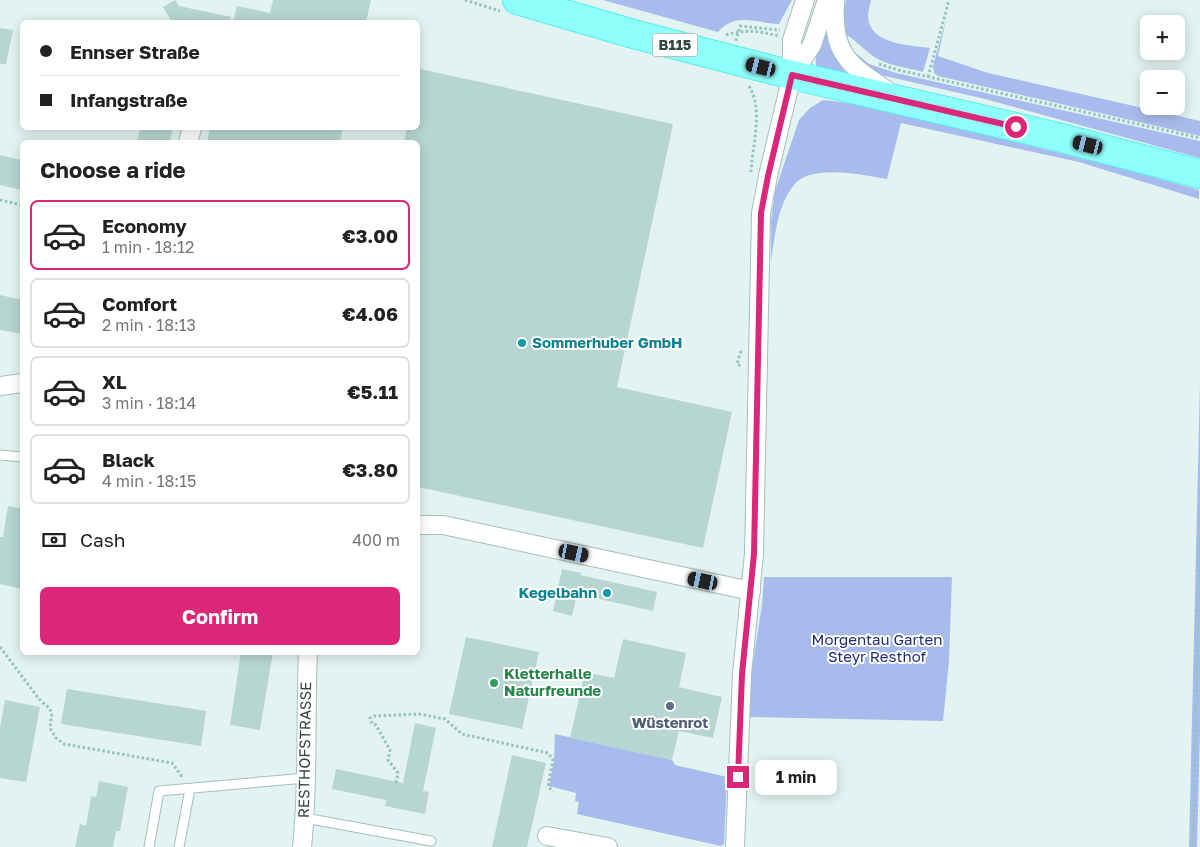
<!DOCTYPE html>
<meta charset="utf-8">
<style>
body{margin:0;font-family:"Golos Text",sans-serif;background:#f2f2f2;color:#222;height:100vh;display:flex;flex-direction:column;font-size:19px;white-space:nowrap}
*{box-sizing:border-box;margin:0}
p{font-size:16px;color:#767676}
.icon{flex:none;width:28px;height:28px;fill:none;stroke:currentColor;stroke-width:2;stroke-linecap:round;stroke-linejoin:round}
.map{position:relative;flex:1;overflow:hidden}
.side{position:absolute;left:20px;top:140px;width:400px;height:515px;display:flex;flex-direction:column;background:#fff;border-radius:8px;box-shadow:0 2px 12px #0003}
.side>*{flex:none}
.top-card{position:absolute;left:20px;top:20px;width:400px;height:110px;border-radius:8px;box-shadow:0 2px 12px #0003;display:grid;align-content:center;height:110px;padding:0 20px;background:#fff}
.buttons{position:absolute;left:1140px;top:15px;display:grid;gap:10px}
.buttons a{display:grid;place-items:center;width:45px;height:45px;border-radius:8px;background:#fff;box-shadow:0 2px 12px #0003;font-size:25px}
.end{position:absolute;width:22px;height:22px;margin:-11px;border:6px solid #db2777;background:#fff;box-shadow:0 0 0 2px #fff}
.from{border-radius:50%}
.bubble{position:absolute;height:35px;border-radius:8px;background:#fff;box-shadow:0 2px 12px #0003;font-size:16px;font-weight:700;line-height:35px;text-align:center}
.car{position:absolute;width:15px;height:30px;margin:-15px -8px;border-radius:6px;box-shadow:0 0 4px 1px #0007;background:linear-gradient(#222 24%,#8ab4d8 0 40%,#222 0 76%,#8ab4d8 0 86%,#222 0)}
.top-card b{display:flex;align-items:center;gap:18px;height:48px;font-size:19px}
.top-card b+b{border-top:1px solid #e0e0e0}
.top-card i{width:12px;height:12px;background:#222}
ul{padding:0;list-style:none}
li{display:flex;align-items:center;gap:15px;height:70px;margin:0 10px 8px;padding:0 10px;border:2px solid #e0e0e0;border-radius:8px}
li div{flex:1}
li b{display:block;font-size:19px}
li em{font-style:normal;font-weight:700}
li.selected{border-color:#db2777}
li>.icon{width:45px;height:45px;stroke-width:1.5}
h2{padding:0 20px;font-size:22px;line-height:60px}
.pay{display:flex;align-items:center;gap:12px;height:55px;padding:0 20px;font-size:19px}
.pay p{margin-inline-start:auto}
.action{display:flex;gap:10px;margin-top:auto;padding:10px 20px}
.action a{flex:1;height:58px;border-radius:8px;background:#db2777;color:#fff;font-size:20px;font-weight:700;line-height:58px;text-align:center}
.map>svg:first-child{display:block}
.green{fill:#a7bcec}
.building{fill:#b7d6d1}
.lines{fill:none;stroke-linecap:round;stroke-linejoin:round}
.service-casing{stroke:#a4bfbc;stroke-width:11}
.minor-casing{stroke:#a4bfbc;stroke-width:20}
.primary-casing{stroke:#55eee6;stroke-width:30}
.path{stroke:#94c2bd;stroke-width:3;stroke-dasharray:2.5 2.5;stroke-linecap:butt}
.service{stroke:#fff;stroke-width:9}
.minor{stroke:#fff;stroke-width:18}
.primary{stroke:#8ffffb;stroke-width:28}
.route{stroke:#db2777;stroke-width:6}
.culture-dot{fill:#0f9aa8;stroke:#fff;stroke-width:2}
.leisure-dot{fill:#2e9e5b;stroke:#fff;stroke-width:2}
.service-dot{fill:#5c6f8a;stroke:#fff;stroke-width:2}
.labels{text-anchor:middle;stroke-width:4;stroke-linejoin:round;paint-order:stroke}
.shield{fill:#fff;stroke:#707d7b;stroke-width:1}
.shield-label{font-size:14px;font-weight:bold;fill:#324542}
.culture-label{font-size:15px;font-weight:bold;fill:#0d838f;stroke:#fff;text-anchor:start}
.park-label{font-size:15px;fill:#212d7c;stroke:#fff}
.leisure-label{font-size:15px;font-weight:bold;fill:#27864d;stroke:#fff;text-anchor:start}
.service-label{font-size:15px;font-weight:bold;fill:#4e5e75;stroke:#fff}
.street-label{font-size:15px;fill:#324542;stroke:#fff}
</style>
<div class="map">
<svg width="1200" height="847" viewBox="0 0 1200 847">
<rect width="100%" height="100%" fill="#e2f3f2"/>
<g class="green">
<path d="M 603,0 L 792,0 L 779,24 C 757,23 735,12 718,32 Z"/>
<path d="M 846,0 L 871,0 C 870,5 868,11 868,16 C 869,45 910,45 930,48 L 923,72 C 909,68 891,66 878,59 C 865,52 857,40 843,33 L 842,20 Z"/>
<polygon points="947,16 938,56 988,73 1200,121 1200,136 938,76 934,73 933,66"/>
<path d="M 824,31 L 828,31 L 837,57 L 846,73 L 844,74 L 817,68 C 813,57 821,41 824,31 Z"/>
<polygon points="852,50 869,64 896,73 1200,141 1200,158 985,99 881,75 872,72 850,52"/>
<path d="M 823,100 C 875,105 927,121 978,133 C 1052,151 1126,168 1199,190 L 1199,199 L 1079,162 L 901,123 L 887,179 C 864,175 810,163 794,185 C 777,206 775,236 771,262 L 771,221 L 775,191 L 799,120 L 810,108 Z"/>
<polygon points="1200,384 1200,732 1197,847 1189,847"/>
<polygon points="764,577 952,577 949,661 943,721 749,717 752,669 762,605"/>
<polygon points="555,734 672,760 675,765 727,777 724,844 721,846 577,814 579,802 575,801 576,793 549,786 554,761"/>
</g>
<g class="building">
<polygon points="175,0 179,6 231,17 230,22 172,22 163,7"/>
<polygon points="273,0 371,0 366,22 233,22 237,6 270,13"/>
<polygon points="0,28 13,30 6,64 0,64"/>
<polygon points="420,69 673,124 617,387 732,412 703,548 418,487 418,299 420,288 418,287 418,142 404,142 407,128 418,128 418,80"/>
<polygon points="140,128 173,128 170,142 137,142"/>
<polygon points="210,128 343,128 340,142 207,142"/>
<polygon points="0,155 22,160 22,190 0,185"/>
<polygon points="0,295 22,300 22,334 0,330"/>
<polygon points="8,506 22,509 22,589 0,584 0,537 3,537"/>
<polygon points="562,569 581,573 580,575 657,592 653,611 577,594 572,616 553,611"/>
<polygon points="466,637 539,652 522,729 449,714"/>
<polygon points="623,639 686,653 679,687 722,697 713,738 679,731 672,760 570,738 585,672 614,678"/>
<polygon points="241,652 273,652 260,730 230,725"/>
<polygon points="67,689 206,711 201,746 61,724"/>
<polygon points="5,700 40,707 26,782 0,778 0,728"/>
<polygon points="415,723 436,728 423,791 429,792 425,814 385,806 386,800 332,789 336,769 403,783"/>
<polygon points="512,755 546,763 527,847 492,847"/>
<polygon points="99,781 128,787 120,831 116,831 113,847 75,847 80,824 86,826 91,796 96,797"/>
</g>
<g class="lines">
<defs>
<g id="service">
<polyline points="0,455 22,457"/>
<polyline points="305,818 431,841"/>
<polyline points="149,847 159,791 306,778"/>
<polyline points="179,847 190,789"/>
</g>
<g id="minor">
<path d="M 835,0 C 832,56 848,64 891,93"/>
<polyline points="792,75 812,45 827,0"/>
<polyline points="188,142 192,128"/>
<polyline points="0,386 22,383"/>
<polyline points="418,525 443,525 751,591"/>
<polyline points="547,836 608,847"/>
<path d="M 302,847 C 309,782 305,717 308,652"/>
<polyline points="735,847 742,674 754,554 761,213 768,176 792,75 792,40 805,0"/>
</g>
<polyline id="primary" points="517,0 637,35 792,75 1054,136 1200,174"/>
</defs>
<use href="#service" class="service-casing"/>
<use href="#minor" class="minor-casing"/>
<use href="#primary" class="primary-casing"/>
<g class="path">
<polyline points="465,0 500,11"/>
<path d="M 726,35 C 747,29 757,31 779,36"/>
<polyline points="736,41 740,26 780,30"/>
<polyline points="879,64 898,70 1200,138"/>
<polyline points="928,77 949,0"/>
<path d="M 749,86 C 764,111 752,145 751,173"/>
<polyline points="0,200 22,205"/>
<polyline points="741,351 737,364 742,367"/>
<polyline points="0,647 39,699 49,708 52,713 50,728 56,738 64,744 172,763 183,778"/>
<polyline points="396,783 398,773 388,760 390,750 376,725 372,724 370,718 374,716 419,714 445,719 462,734 548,753 553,760 548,786 553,792"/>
<polyline points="1193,847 1200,516"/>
</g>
<use href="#service" class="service"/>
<use href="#minor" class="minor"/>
<use href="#primary" class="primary"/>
</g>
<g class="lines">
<polyline class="route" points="738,777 742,674 754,554 761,213 768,176 792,75 1016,127"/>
</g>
<g class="culture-dot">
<circle cx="522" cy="343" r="5"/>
<circle cx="607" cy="593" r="5"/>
</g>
<circle class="leisure-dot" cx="494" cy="683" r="5"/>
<circle class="service-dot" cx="670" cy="706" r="5"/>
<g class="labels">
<rect class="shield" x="652.5" y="33.5" width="45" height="23" rx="4"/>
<g class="shield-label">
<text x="675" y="50">B115</text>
</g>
<g class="culture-label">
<text x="532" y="348">Sommerhuber GmbH</text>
<text x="597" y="598" text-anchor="end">Kegelbahn</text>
</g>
<g class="park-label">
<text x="877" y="645">Morgentau Garten<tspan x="877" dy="17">Steyr Resthof</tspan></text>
</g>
<g class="leisure-label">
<text x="504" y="679">Kletterhalle<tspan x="504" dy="17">Naturfreunde</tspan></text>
</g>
<g class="service-label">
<text x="670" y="728">Wüstenrot</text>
</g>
<g class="street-label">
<text transform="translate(305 750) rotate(-89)" y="5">RESTHOFSTRASSE</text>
</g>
</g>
</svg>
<div class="buttons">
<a>+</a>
<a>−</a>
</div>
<i class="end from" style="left:1016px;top:127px"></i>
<i class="end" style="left:738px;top:777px"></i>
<div class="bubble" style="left:755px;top:760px;width:82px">1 min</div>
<i class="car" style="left:761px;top:67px;rotate:284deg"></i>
<i class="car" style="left:1088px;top:145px;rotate:284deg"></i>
<i class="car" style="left:574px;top:553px;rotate:102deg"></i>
<i class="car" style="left:703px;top:581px;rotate:282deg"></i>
<div class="top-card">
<b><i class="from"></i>Ennser Straße</b>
<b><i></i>Infangstraße</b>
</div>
<section class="side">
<h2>Choose a ride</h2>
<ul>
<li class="selected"><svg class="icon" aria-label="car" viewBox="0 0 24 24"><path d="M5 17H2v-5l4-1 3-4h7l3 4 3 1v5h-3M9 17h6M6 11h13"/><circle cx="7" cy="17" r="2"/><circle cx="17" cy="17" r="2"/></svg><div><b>Economy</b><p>1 min · 18:12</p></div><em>€3.00</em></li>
<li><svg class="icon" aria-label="car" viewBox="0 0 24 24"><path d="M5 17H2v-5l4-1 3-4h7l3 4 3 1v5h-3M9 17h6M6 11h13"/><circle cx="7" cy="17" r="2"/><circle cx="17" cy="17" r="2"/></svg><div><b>Comfort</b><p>2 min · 18:13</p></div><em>€4.06</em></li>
<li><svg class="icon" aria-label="car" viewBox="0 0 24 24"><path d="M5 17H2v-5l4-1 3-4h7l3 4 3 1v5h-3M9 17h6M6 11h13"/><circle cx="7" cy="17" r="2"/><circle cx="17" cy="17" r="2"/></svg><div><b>XL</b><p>3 min · 18:14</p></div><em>€5.11</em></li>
<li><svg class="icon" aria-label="car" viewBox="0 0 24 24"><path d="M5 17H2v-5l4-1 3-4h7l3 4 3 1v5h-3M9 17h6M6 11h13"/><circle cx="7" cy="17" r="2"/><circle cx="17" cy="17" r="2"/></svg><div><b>Black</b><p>4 min · 18:15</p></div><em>€3.80</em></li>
</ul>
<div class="pay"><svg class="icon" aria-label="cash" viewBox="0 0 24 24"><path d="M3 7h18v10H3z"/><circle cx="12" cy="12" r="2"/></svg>Cash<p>400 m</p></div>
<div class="action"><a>Confirm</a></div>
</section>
</div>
